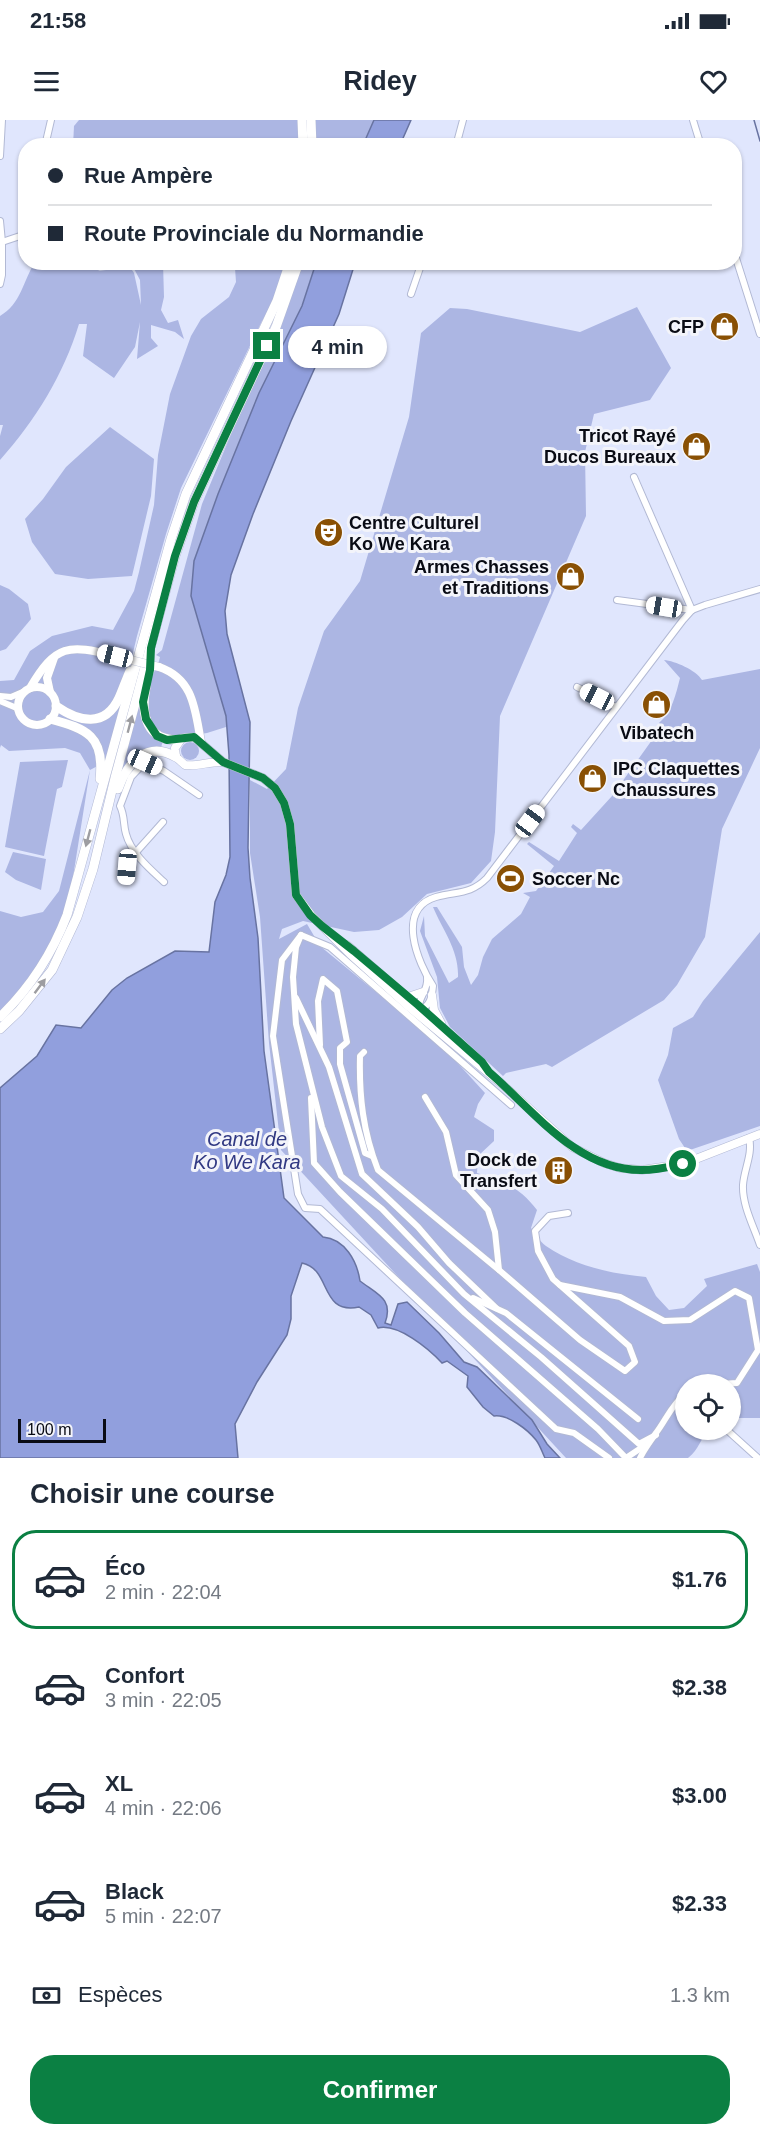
<!DOCTYPE html>
<html lang="fr">
<meta charset="utf-8">
<style>
body{margin:0;font-family:Arial,sans-serif;background:#f2f2f3;color:#1f2937;height:100vh;display:flex;flex-direction:column;font-size:22px;white-space:nowrap}
*{box-sizing:border-box;margin:0}
p{font-size:20px;color:#747a83}
.icon{flex:none;width:33px;height:33px;fill:none;stroke:currentColor;stroke-width:2;stroke-linecap:round;stroke-linejoin:round}
.map{position:relative;height:1338px;overflow:hidden}
.drawer{display:flex;flex-direction:column;background:#fff;flex:1}
.drawer>*{flex:none}
.hud{position:absolute;left:18px;top:18px;width:724px;height:132px;border-radius:24px;box-shadow:0 2px 4px #0004;display:grid;align-content:center;height:132px;padding:0 30px;background:#fff}
.buttons{position:absolute;left:675px;top:1254px;display:grid;gap:12px}
.buttons a{display:grid;place-items:center;width:66px;height:66px;border-radius:50%;background:#fff;box-shadow:0 2px 4px #0004;font-size:30px}
.scale{position:absolute;left:18px;bottom:15px;width:88px;box-sizing:border-box;padding-left:6px;border:3px solid #090b14;border-top:0;font-size:16px;line-height:21px;white-space:nowrap;color:#090b14;-webkit-text-stroke:4px #f3f4fa;paint-order:stroke}
.end{position:absolute;width:27px;height:27px;margin:-14px;border:8px solid #0b8043;background:#fff;box-shadow:0 0 0 3px #fff}
.from{border-radius:50%}
.bubble{position:absolute;height:42px;border-radius:21px;background:#fff;box-shadow:0 2px 4px #0004;font-size:20px;font-weight:800;line-height:42px;text-align:center}
.car{position:absolute;width:18px;height:36px;margin:-18px -9px;border-radius:8px;box-shadow:0 0 4px 2px #0007;background:linear-gradient(#fff 24%,#345 0 40%,#fff 0 76%,#345 0 86%,#fff 0)}
.hud b{display:flex;align-items:center;gap:21px;height:57px;font-size:22px}
.hud b+b{border-top:2px solid #e0e1e3}
.hud i{width:15px;height:15px;background:#1f2937}
ul{padding:0;list-style:none}
li{display:flex;align-items:center;gap:18px;height:99px;margin:0 12px 9px;padding:0 18px;border:3px solid transparent;border-radius:24px}
li div{flex:1}
li b{display:block;font-size:22px}
li em{font-style:normal;font-weight:800}
li.current{border-color:#0b8043}
li>.icon{width:54px;height:54px;stroke-width:1.5}
h2{padding:0 30px;font-size:27px;line-height:72px}
.pay{display:flex;align-items:center;gap:15px;height:66px;padding:0 30px;font-size:22px}
.pay p{margin-inline-start:auto}
.cta{display:flex;gap:12px;margin-top:auto;padding:12px 30px}
.cta a{flex:1;height:69px;border-radius:24px;background:#0b8043;color:#fff;font-size:24px;font-weight:800;line-height:69px;text-align:center}
.status{display:flex;justify-content:space-between;align-items:center;height:42px;padding:0 30px;background:#fff;direction:ltr}
.status svg{height:16px;fill:currentColor}
header{display:flex;justify-content:space-between;align-items:center;height:78px;padding:0 30px;background:#fff;font-size:27px;font-weight:800}
.map>svg:first-child{display:block}
.green{fill:#acb6e3}
.water{fill:#919fdd;stroke:#6873a1;stroke-width:1.5}
.lines{fill:none;stroke-linecap:round;stroke-linejoin:round}
.stream{stroke:#6873a1;stroke-width:1.5}
.minor-casing{stroke:#b2b9d4;stroke-width:8}
.major-casing{stroke:#b2b9d4;stroke-width:9}
.highway-casing{stroke:#b2b9d4;stroke-width:10}
.minor{stroke:#fff;stroke-width:6}
.major{stroke:#fff;stroke-width:8}
.highway{stroke:#fff;stroke-width:9}
.major-bridge-casing{stroke:#b2b9d4;stroke-width:9;stroke-linecap:butt}
.major-bridge{stroke:#fff;stroke-width:8}
.oneway{fill:#9d9da1}
.route{stroke:#0b8043;stroke-width:8}
.labels{text-anchor:middle;stroke-width:6;stroke-linejoin:round;paint-order:stroke}
.poi-label{font-size:18px;font-weight:bold;fill:#090b14;stroke:#f3f4fa;text-anchor:end}
.water-label{font-size:20px;font-style:italic;fill:#313983;stroke:#f3f4fa}
</style>
<div class="status"><b>21:58</b><svg viewBox="0 0 49 12"><path d="M0 12V9h3v3zM5 12V6h3v6zM10 12V3h3v9zM15 12V0h3v12zM26 1h20v11H26zM47 4h2v5h-2z"/></svg></div>
<header><svg class="icon" aria-label="menu" viewBox="0 0 24 24"><path d="M4 6h16M4 12h16M4 18h16"/></svg>Ridey<svg class="icon" aria-label="heart" viewBox="0 0 24 24"><path d="M12 20l-8-8c-3-5 5-10 8-4 3-6 11-1 8 4z"/></svg></header>
<div class="map">
<svg width="760" height="1338" viewBox="0 0 760 1338">
<rect width="100%" height="100%" fill="#e0e6fd"/>
<g class="green">
<polygon points="79,0 302,0 303,25 73,26 74,6"/>
<polygon points="311,0 374,0 363,26 312,25"/>
<path d="M 35,142 L 112,143 L 98,151 L 130,147 L 134,153 L 141,185 L 140,160 L 131,143 L 163,143 L 164,177 L 161,190 L 168,203 L 178,200 L 184,219 L 175,212 L 151,205 L 151,218 L 158,226 L 137,239 L 140,202 L 135,227 L 114,258 L 83,236 L 87,204 L 79,204 C 64,254 35,301 0,340 L 0,316 L 3,305 L 0,305 L 0,196 C 21,184 23,161 35,142 Z"/>
<polygon points="233,143 290,143 277,181 262,201 181,368 166,414 137,516 107,641 90,650 67,795 41,848 0,897 0,791 21,797 43,792 59,771 90,650 80,633 65,628 9,631 1,625 0,628 0,561 14,560 30,531 52,516 92,506 113,510 134,471 139,452 154,385 158,335 170,274 191,216 201,199 229,177 236,162 235,148"/>
<polygon points="299,143 316,143 302,186 259,273 218,374 194,441 213,547 226,596 226,607 207,613 163,620 161,628 120,654 137,591 159,541 160,537 156,535 162,530 202,384 285,184"/>
<path d="M 637,187 L 671,248 L 650,280 L 594,294 L 585,332 L 586,396 L 500,596 L 495,712 L 491,741 L 471,763 L 427,774 L 402,797 L 379,810 L 354,812 L 303,801 L 282,809 L 279,819 L 307,804 L 320,826 L 443,927 L 485,973 L 478,984 L 474,997 L 494,1010 L 494,1021 L 478,1036 L 477,1053 C 504,1062 519,1066 537,1090 L 531,1108 C 536,1114 540,1122 546,1126 C 575,1146 612,1154 646,1157 L 656,1176 L 669,1190 L 684,1188 L 707,1166 L 704,1159 L 757,1144 L 760,1152 L 760,1298 L 731,1298 L 730,1264 L 686,1264 L 686,1310 L 710,1310 C 699,1319 700,1329 688,1338 L 566,1338 L 281,1030 L 269,923 L 260,797 L 250,733 L 250,660 L 267,669 L 286,649 L 298,588 L 324,511 L 360,461 L 409,297 L 421,213 L 450,188 L 467,189 L 580,212 Z"/>
<polygon points="110,307 154,339 151,376 132,456 88,459 55,454 32,422 25,399 43,379 66,347"/>
<polygon points="0,465 9,469 28,484 31,499 6,529 0,531"/>
<path d="M 664,540 C 675,541 696,550 702,560 L 760,549 L 760,628 L 722,709 L 705,817 L 677,865 L 664,880 L 552,947 L 546,944 L 506,953 L 503,956 L 450,907 L 440,888 L 437,857 L 420,811 L 424,796 L 425,816 L 449,863 L 458,857 C 459,830 443,811 433,787 L 437,787 L 462,827 L 464,847 L 471,865 L 478,855 L 483,837 L 492,819 L 521,794 L 530,777 L 523,773 L 536,771 L 554,746 L 527,724 L 529,722 L 559,741 L 577,713 L 571,707 L 573,704 L 581,710 L 612,676 L 662,606 L 659,603 C 672,592 676,574 680,558 Z"/>
<circle cx="190" cy="631" r="9"/>
<polygon points="68,640 62,667 57,669 44,736 5,727 20,642"/>
<polygon points="13,732 46,739 41,770 16,760 5,752"/>
<polygon points="760,812 760,1006 687,1031 679,1019 658,960 668,935 673,908 693,897 703,881"/>
</g>
<g class="water">
<polygon points="374,0 411,0 400,25 363,25"/>
<path d="M 316,143 L 355,143 L 339,194 L 291,301 L 253,394 L 231,455 L 225,491 L 227,514 L 250,602 L 248,728 L 250,758 L 258,818 L 264,931 L 284,1078 L 323,1117 C 345,1119 357,1141 360,1161 C 377,1174 394,1179 385,1203 L 391,1205 L 398,1184 L 407,1182 L 439,1213 L 464,1242 L 477,1247 L 532,1300 L 547,1324 L 560,1338 L 545,1338 C 542,1332 540,1325 536,1320 C 528,1310 508,1294 494,1296 L 483,1287 L 467,1267 L 468,1256 L 447,1241 L 442,1243 C 429,1229 398,1203 378,1208 L 371,1195 L 359,1187 C 319,1195 332,1149 302,1143 L 291,1176 L 291,1199 L 287,1215 L 257,1262 L 235,1304 L 238,1338 L 0,1338 L 0,968 L 37,936 L 56,905 L 81,908 L 112,870 L 127,858 L 175,831 L 209,832 L 215,782 L 226,755 L 230,737 L 229,635 L 226,596 L 191,476 L 194,441 L 218,374 L 259,273 L 302,186 Z"/>
</g>
<g class="lines">
<polyline class="stream" points="754,0 760,21"/>
<defs>
<g id="minor">
<polyline points="693,0 701,26"/>
<polyline points="45,26 51,0"/>
<polyline points="456,26 463,0"/>
<polyline points="0,36 2,0"/>
<polyline points="0,101 2,122"/>
<polyline points="735,135 760,214"/>
<polyline points="0,164 2,155 2,122 26,114"/>
<polyline points="411,174 422,142"/>
<polyline points="634,357 692,490"/>
<polyline points="617,480 692,490"/>
<polyline points="577,567 616,587"/>
<polyline points="0,576 11,577 25,571"/>
<polyline points="0,581 19,589"/>
<polyline points="144,642 164,651 199,675"/>
<path d="M 145,642 L 131,657 L 120,686 C 125,696 123,704 126,714 C 131,733 150,749 164,762"/>
<polyline points="126,761 129,740 163,702"/>
<polyline points="301,815 330,827 511,985"/>
<polyline points="296,878 329,947 362,1054 418,1107 449,1143 496,1188"/>
<path d="M 419,890 C 430,887 432,877 433,866 C 418,843 395,789 436,777 C 457,771 470,775 487,758 L 683,500 L 692,490 L 705,485 L 760,469"/>
<path d="M 419,890 C 417,878 429,870 427,858"/>
<polyline points="320,925 318,881 323,859 337,871 347,922 340,928 340,944 365,1033 372,1036"/>
<path d="M 364,932 L 360,936 C 359,976 363,1012 378,1050 L 499,1150"/>
<polyline points="425,977 446,1012 456,1055 488,1090 495,1112 499,1150 580,1220 625,1251 635,1242 629,1226 553,1159 538,1131 535,1111 549,1096 568,1093"/>
<polyline points="311,978 314,1043 340,1072 465,1193 598,1309 626,1338"/>
<path d="M 749,1018 C 753,1034 744,1049 743,1065 C 742,1085 754,1107 760,1125"/>
<polyline points="560,1165 620,1177 664,1201 690,1200 735,1171 749,1178 758,1230 737,1263 720,1264"/>
<polyline points="473,1178 506,1193 638,1299"/>
<polyline points="727,1310 758,1338"/>
<polyline points="609,1338 574,1313 556,1309 320,1089 305,1088 298,1074 273,916 282,840 301,815 296,827 293,857 296,904 322,1007 341,1056 382,1089 464,1174 541,1237 639,1324 656,1315"/>
<polyline points="626,1338 644,1326"/>
<path d="M 640,1338 C 645,1328 650,1322 656,1313 C 666,1300 672,1284 686,1273"/>
</g>
<g id="major">
<path d="M 159,547 C 194,559 195,590 201,622"/>
<circle cx="37" cy="586" r="19"/>
<path d="M 30,568 C 56,524 68,524 115,536"/>
<polyline points="50,572 47,558 54,538"/>
<path d="M 223,642 C 210,641 197,647 185,645 L 176,637 L 175,628 L 182,618 L 194,617 L 223,642 L 263,658 L 275,668 L 284,683 L 290,704 L 296,775 L 311,795 L 350,834 L 409,887 L 503,965 L 572,1027 L 604,1043 L 620,1048 L 642,1050 L 683,1044 L 760,1014"/>
<polyline points="347,825 460,923"/>
<polyline points="432,875 434,890 441,903"/>
<polyline points="408,877 423,872"/>
</g>
<g id="highway">
<polyline points="302,0 303,26"/>
<polyline points="311,0 312,26"/>
<path d="M 146,567 C 140,595 147,621 179,620"/>
<path d="M 56,586 C 79,602 105,608 119,578 C 123,569 126,560 130,551"/>
<path d="M 50,599 C 87,609 105,616 100,659"/>
<path d="M 118,669 C 127,643 147,620 176,637"/>
<path d="M 0,897 C 30,868 52,834 67,795 L 171,419 L 186,374 L 277,181 L 290,142"/>
<polyline points="0,909 19,891 52,850 77,797 93,749 115,658 175,436 194,382 276,207 299,142"/>
</g>
</defs>
<use href="#minor" class="minor-casing"/>
<use href="#major" class="major-casing"/>
<use href="#highway" class="highway-casing"/>
<use href="#minor" class="minor"/>
<use href="#major" class="major"/>
<use href="#highway" class="highway"/>
<defs>
<polyline id="major-bridge" points="115,536 159,547"/>
</defs>
<use href="#major-bridge" class="major-bridge-casing"/>
<use href="#major-bridge" class="major-bridge"/>
</g>
<defs><path id="oneway-solid" d="M-6-.8H1V-3.2L6.5 0L1 3.2V.8H-6Z" transform="scale(1.5)"/></defs>
<g class="oneway">
<use href="#oneway-solid" transform="translate(130 604) rotate(-75)"/>
<use href="#oneway-solid" transform="translate(88 718) rotate(105)"/>
<use href="#oneway-solid" transform="translate(40 866) rotate(-53)"/>
</g>
<g class="lines">
<path class="route" d="M 267,226 L 194,382 L 175,436 L 151,528 L 150,550 L 143,582 L 146,599 L 157,616 L 167,620 L 194,617 L 223,642 L 263,658 L 275,668 L 284,683 L 290,704 L 296,775 L 310,795 L 322,806 L 354,831 L 418,885 L 482,942 L 489,952 C 533,990 578,1051 642,1050 C 656,1050 669,1047 683,1044"/>
</g>
<defs>
<symbol id="shop-disc" viewBox="-11 -11 22 22"><circle r="9.5" fill="#895004" stroke="#f3f4fa"/><path d="M-5-2.5h2.3a2.7 3.5 0 0 1 5.4 0H5L5.5 6h-11ZM-1.5-2.5h3a1.5 2.3 0 0 0-3 0Z" fill="#fff"/></symbol>
<symbol id="theatre-disc" viewBox="-11 -11 22 22"><circle r="9.5" fill="#895004" stroke="#f3f4fa"/><path d="M-5-5.5Q0-4 5-5.5V0Q5 5 0 6Q-5 5-5 0ZM-3.3-2.5H-1v1.5H-3.3ZM1-2.5H3.3v1.5H1ZM-2.8 1Q0 5.5 2.8 1Z" fill="#fff"/></symbol>
<symbol id="stadium-disc" viewBox="-11 -11 22 22"><circle r="9.5" fill="#895004" stroke="#f3f4fa"/><path d="M0-5a6.5 5 0 1 0 0 10a6.5 5 0 1 0 0-10ZM-3.5-1.8h7v3.6h-7Z" fill="#fff"/></symbol>
<symbol id="building-disc" viewBox="-11 -11 22 22"><circle r="9.5" fill="#895004" stroke="#f3f4fa"/><path d="M-4-6H4V6H1V3H-1V6H-4ZM-2.5-4.3h1.7v1.8h-1.7ZM.8-4.3h1.7v1.8H.8ZM-2.5-1h1.7V.8h-1.7ZM.8-1h1.7V.8H.8Z" fill="#fff"/></symbol>
</defs>
<g fill-rule="evenodd">
<use href="#shop-disc" x="708" y="190" width="33" height="33"/>
<use href="#shop-disc" x="680" y="310" width="33" height="33"/>
<use href="#theatre-disc" x="312" y="396" width="33" height="33"/>
<use href="#shop-disc" x="554" y="440" width="33" height="33"/>
<use href="#shop-disc" x="640" y="568" width="33" height="33"/>
<use href="#shop-disc" x="576" y="642" width="33" height="33"/>
<use href="#stadium-disc" x="494" y="742" width="33" height="33"/>
<use href="#building-disc" x="542" y="1034" width="33" height="33"/>
</g>
<g class="labels">
<g class="poi-label">
<text x="704" y="213">CFP</text>
<text x="676" y="322">Tricot Rayé<tspan x="676" dy="21">Ducos Bureaux</tspan></text>
<text x="349" y="409" text-anchor="start">Centre Culturel<tspan x="349" dy="21">Ko We Kara</tspan></text>
<text x="549" y="453">Armes Chasses<tspan x="549" dy="21">et Traditions</tspan></text>
<text x="657" y="619" text-anchor="middle">Vibatech</text>
<text x="613" y="655" text-anchor="start">IPC Claquettes<tspan x="613" dy="21">Chaussures</tspan></text>
<text x="532" y="765" text-anchor="start">Soccer Nc</text>
<text x="537" y="1046">Dock de<tspan x="537" dy="21">Transfert</tspan></text>
</g>
<g class="water-label">
<text x="247" y="1026">Canal de<tspan x="247" dy="23">Ko We Kara</tspan></text>
</g>
</g>
</svg>
<div class="buttons">
<a><svg class="icon" aria-label="locate" viewBox="0 0 24 24"><circle cx="12" cy="12" r="6"/><path d="M12 2v4M12 18v4M2 12h4M18 12h4"/></svg></a>
</div>
<div class="scale">100 m</div>
<i class="end from" style="left:683px;top:1044px"></i>
<i class="end" style="left:267px;top:226px"></i>
<div class="bubble" style="left:288px;top:206px;width:99px">4 min</div>
<i class="car" style="left:664px;top:487px;rotate:279deg"></i>
<i class="car" style="left:115px;top:536px;rotate:284deg"></i>
<i class="car" style="left:597px;top:577px;rotate:297deg"></i>
<i class="car" style="left:145px;top:642px;rotate:114deg"></i>
<i class="car" style="left:530px;top:701px;rotate:37deg"></i>
<i class="car" style="left:127px;top:747px;rotate:185deg"></i>
<div class="hud">
<b><i class="from"></i>Rue Ampère</b>
<b><i></i>Route Provinciale du Normandie</b>
</div>
</div>
<section class="drawer">
<h2>Choisir une course</h2>
<ul>
<li class="current"><svg class="icon" aria-label="car" viewBox="0 0 24 24"><path d="M5 17H2v-5l4-1 3-4h7l3 4 3 1v5h-3M9 17h6M6 11h13"/><circle cx="7" cy="17" r="2"/><circle cx="17" cy="17" r="2"/></svg><div><b>Éco</b><p>2 min · 22:04</p></div><em>$1.76</em></li>
<li><svg class="icon" aria-label="car" viewBox="0 0 24 24"><path d="M5 17H2v-5l4-1 3-4h7l3 4 3 1v5h-3M9 17h6M6 11h13"/><circle cx="7" cy="17" r="2"/><circle cx="17" cy="17" r="2"/></svg><div><b>Confort</b><p>3 min · 22:05</p></div><em>$2.38</em></li>
<li><svg class="icon" aria-label="car" viewBox="0 0 24 24"><path d="M5 17H2v-5l4-1 3-4h7l3 4 3 1v5h-3M9 17h6M6 11h13"/><circle cx="7" cy="17" r="2"/><circle cx="17" cy="17" r="2"/></svg><div><b>XL</b><p>4 min · 22:06</p></div><em>$3.00</em></li>
<li><svg class="icon" aria-label="car" viewBox="0 0 24 24"><path d="M5 17H2v-5l4-1 3-4h7l3 4 3 1v5h-3M9 17h6M6 11h13"/><circle cx="7" cy="17" r="2"/><circle cx="17" cy="17" r="2"/></svg><div><b>Black</b><p>5 min · 22:07</p></div><em>$2.33</em></li>
</ul>
<div class="pay"><svg class="icon" aria-label="cash" viewBox="0 0 24 24"><path d="M3 7h18v10H3z"/><circle cx="12" cy="12" r="2"/></svg>Espèces<p>1.3 km</p></div>
<div class="cta"><a>Confirmer</a></div>
</section>
